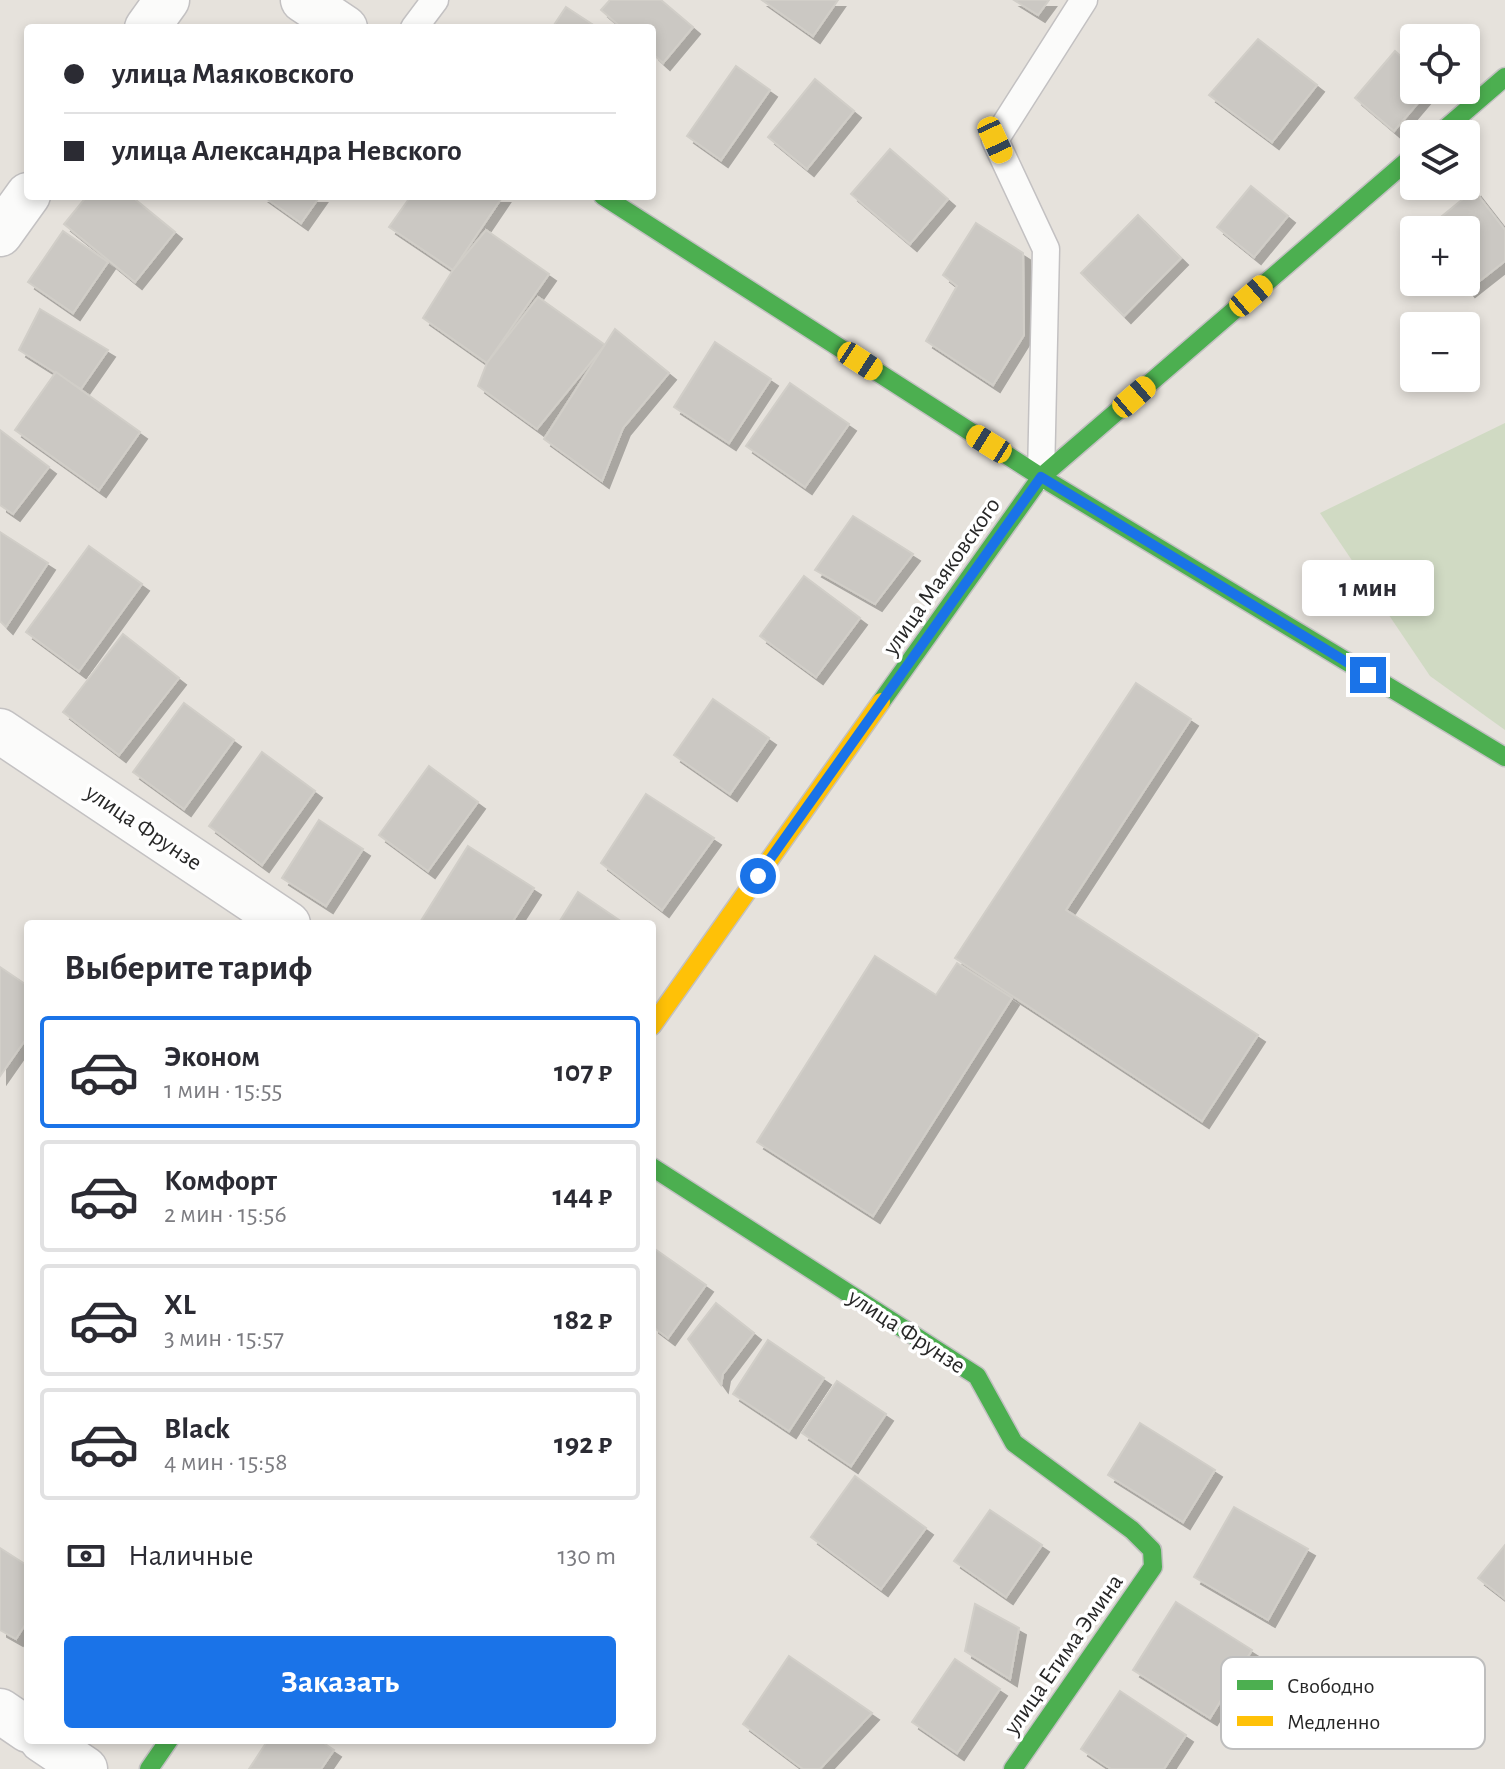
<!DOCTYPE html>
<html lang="ru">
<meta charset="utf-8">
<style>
body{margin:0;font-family:"Alegreya Sans",sans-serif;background:#f2f2f3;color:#2b2b33;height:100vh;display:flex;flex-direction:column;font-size:30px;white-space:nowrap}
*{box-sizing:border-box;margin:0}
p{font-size:26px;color:#7c7c81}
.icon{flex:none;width:44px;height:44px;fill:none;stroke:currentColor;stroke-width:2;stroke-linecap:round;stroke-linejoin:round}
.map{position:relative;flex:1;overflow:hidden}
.side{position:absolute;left:24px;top:920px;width:632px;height:824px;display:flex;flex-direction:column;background:#fff;border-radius:8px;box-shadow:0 4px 12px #0003}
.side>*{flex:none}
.guide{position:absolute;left:24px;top:24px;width:632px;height:176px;border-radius:8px;box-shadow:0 4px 12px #0003;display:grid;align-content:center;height:176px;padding:0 40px;background:#fff}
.fabs{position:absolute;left:1400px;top:24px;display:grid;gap:16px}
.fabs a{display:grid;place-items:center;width:80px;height:80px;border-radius:8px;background:#fff;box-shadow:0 4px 12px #0003;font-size:40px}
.end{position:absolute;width:36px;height:36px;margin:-18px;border:10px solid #1a73e8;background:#fff;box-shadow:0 0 0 4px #fff}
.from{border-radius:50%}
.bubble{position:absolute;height:56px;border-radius:8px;background:#fff;box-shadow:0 4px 12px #0003;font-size:26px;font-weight:600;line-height:56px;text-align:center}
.car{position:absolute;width:24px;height:48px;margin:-24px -12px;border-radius:10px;box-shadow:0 0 6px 2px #0007;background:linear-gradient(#f5c518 24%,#345 0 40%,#f5c518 0 76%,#345 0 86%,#f5c518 0)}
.guide b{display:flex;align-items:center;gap:28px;height:76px;font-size:30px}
.guide b+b{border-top:2px solid #e1e1e2}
.guide i{width:20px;height:20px;background:#2b2b33}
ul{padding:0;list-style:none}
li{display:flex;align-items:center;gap:24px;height:112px;margin:0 16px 12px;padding:0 24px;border:4px solid #e1e1e2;border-radius:8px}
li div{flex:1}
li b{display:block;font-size:30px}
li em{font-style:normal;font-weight:600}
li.current{border-color:#1a73e8}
li>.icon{width:72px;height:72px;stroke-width:1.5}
h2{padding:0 40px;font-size:36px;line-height:96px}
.pay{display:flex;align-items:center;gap:20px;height:88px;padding:0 40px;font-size:30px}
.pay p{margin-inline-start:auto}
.cta{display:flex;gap:16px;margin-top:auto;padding:16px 40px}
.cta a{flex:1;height:92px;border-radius:8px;background:#1a73e8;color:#fff;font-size:32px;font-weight:600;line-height:92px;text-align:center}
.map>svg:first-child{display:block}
.cemetery{fill:#d0dac3}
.building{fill:#cbc8c3;stroke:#d1cec8;stroke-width:2;filter:url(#shadow)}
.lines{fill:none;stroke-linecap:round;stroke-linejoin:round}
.lane-casing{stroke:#c3c1c2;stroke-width:29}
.street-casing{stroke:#c3c1c2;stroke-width:47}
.fast-casing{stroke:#c3c1c2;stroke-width:21}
.slow-casing{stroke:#c3c1c2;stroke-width:21}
.lane{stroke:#fbfbfa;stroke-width:26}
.street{stroke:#fbfbfa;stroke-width:44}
.fast{stroke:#4caf50;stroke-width:18}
.slow{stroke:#ffc107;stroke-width:18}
.route{stroke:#1a73e8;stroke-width:10}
.labels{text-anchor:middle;stroke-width:7;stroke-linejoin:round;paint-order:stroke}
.street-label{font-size:24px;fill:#272727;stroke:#fff}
.key{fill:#fff;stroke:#bebebe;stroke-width:2}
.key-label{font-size:22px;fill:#272727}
</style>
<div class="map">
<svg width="1505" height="1769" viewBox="0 0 1505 1769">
<defs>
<filter id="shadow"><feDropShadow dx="7" dy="7" stdDeviation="0" flood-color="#0004"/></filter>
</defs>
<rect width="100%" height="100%" fill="#e6e2dc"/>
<polygon class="cemetery" points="1505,423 1505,730 1430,676 1320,513"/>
<g class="building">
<polygon points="610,0 661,0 693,27 663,63 652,53 652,28 622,28 601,10"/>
<polygon points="762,0 838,0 813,36"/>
<polygon points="1014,0 1049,0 1038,15"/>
<polygon points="566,7 598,28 552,28"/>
<polygon points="1258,39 1317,85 1272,142 1209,95"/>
<polygon points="1395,51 1414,68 1414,90 1429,90 1394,131 1355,98"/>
<polygon points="736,66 770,90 721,160 687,136"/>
<polygon points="815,79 854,111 807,169 768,137"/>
<polygon points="890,149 948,199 910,244 851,194"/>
<polygon points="1251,186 1288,216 1254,257 1217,227"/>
<polygon points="1474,190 1505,230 1505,261 1468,290 1462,282 1466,282 1466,230 1425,230"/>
<polygon points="87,196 131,196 175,232 135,282 64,224"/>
<polygon points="263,196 320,196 301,223"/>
<polygon points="411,196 503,196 453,270 389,227"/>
<polygon points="1138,215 1181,258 1124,316 1081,273"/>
<polygon points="976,223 1023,253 1024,335 993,385 926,341 957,286 943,275"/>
<polygon points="486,230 549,274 487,363 423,318 453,270"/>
<polygon points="63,231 108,262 73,313 28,282"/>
<polygon points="538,297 605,345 537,429 478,386 487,363"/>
<polygon points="40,309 108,350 81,389 19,350"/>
<polygon points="615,329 669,373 623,428 602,481 544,439"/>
<polygon points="715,342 771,379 729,443 674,407"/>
<polygon points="56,372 140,432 99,490 15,430"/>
<polygon points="790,383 849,424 805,487 746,446"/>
<polygon points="0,430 49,467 13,514 0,505"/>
<polygon points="853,516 913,554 875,604 815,570"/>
<polygon points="0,532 48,563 6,627 0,621"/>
<polygon points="89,546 142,584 79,671 26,632"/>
<polygon points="804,576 860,618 816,677 760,636"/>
<polygon points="123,634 179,678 119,755 63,712"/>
<polygon points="1136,683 1191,719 1066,910 1258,1035 1202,1121 955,958"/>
<polygon points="713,699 769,738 730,794 674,755"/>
<polygon points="184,703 234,740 184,809 133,772"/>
<polygon points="262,752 315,791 262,865 209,826"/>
<polygon points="429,766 478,802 428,871 379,835"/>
<polygon points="646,794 714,838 662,910 601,863"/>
<polygon points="319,820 363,849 326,906 282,878"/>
<polygon points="468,846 534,888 511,924 419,924"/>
<polygon points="578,892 625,924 558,924"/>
<polygon points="875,956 936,995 957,963 1012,998 873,1216 757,1142"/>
<polygon points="0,967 28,986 28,1036 0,1076"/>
<polygon points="652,1247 706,1285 668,1338 652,1326"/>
<polygon points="716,1303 754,1333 723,1374 721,1385 688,1339"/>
<polygon points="768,1340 824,1378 789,1431 733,1394"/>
<polygon points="837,1381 886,1414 851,1466 802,1433"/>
<polygon points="1140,1423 1215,1470 1183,1522 1108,1475"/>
<polygon points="855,1476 926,1528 881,1589 811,1537"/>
<polygon points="1234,1507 1308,1549 1268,1620 1194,1577"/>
<polygon points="990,1510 1042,1545 1006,1597 954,1561"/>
<polygon points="1505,1545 1505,1599 1478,1578"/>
<polygon points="0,1548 28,1566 28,1620 16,1639 0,1630"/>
<polygon points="1176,1602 1252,1650 1210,1718 1133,1670"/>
<polygon points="975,1604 1019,1628 1010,1679 965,1651"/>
<polygon points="789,1656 872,1713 820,1769 803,1769 743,1724"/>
<polygon points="955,1659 1000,1689 957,1753 912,1722"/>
<polygon points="1120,1691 1186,1735 1164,1769 1111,1769 1081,1749"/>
<polygon points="268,1740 319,1740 334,1750 321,1769 249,1769"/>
</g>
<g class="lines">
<defs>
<g id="lane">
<polyline points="414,28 435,0"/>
<polyline points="1041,477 1046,249 995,140 1084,0"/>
</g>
<g id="street">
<polyline points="303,0 345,28"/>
<polyline points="147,28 167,0"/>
<polyline points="0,234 28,195"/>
<polyline points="0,731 288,924"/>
<polyline points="0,1711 28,1730"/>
<polyline points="42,1740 85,1769"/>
</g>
<g id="fast">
<polyline points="1439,134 1505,77"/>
<polyline points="603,196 1041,477 1505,757"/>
<polyline points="881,702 1041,477 1414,155"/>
<polyline points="652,1167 977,1376 1014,1443 1132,1530 1152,1550 1153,1567 1013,1769"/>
<polyline points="149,1769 169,1740"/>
</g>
<polyline id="slow" points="652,1026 881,702"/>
</defs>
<use href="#lane" class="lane-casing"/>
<use href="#street" class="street-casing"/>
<use href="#fast" class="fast-casing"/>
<use href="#slow" class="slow-casing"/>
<use href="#lane" class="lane"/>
<use href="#street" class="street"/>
<use href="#fast" class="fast"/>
<use href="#slow" class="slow"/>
</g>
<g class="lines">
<polyline class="route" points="758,876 1041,477 1368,675"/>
</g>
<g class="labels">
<g class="street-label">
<text transform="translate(941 576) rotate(-55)" y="8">улица Маяковского</text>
<text transform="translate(144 827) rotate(34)" y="8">улица Фрунзе</text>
<text transform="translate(907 1331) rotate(33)" y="8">улица Фрунзе</text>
<text transform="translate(1063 1654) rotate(-55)" y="8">улица Етима Эмина</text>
</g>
</g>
<rect x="1221" y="1657" width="264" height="92" rx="12" class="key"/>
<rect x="1237" y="1680" width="36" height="10" fill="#4caf50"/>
<rect x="1237" y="1716" width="36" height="10" fill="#ffc107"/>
<g class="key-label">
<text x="1287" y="1693">Свободно</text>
<text x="1287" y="1729">Медленно</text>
</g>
</svg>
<div class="fabs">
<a><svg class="icon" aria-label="locate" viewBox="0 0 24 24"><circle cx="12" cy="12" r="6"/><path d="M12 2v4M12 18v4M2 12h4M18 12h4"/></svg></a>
<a><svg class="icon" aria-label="layers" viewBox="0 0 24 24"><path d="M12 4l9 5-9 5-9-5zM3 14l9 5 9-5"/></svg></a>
<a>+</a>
<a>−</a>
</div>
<i class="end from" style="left:758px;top:876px"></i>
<i class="end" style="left:1368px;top:675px"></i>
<div class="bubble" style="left:1302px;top:560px;width:132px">1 мин</div>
<i class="car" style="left:995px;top:140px;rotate:155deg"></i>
<i class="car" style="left:1251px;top:296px;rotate:49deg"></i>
<i class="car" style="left:860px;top:361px;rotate:123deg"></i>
<i class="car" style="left:1134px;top:397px;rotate:49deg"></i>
<i class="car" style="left:989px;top:444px;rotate:302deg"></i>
<div class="guide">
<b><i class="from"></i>улица Маяковского</b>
<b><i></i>улица Александра Невского</b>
</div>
<section class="side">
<h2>Выберите тариф</h2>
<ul>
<li class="current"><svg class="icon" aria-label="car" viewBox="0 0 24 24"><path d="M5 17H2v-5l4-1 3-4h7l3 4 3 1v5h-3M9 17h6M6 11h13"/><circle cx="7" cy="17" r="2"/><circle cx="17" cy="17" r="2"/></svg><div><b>Эконом</b><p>1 мин · 15:55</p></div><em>107 ₽</em></li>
<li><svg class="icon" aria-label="car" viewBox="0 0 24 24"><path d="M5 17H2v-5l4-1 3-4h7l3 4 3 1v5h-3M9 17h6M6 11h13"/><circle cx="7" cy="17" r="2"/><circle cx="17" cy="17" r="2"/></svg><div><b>Комфорт</b><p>2 мин · 15:56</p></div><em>144 ₽</em></li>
<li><svg class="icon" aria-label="car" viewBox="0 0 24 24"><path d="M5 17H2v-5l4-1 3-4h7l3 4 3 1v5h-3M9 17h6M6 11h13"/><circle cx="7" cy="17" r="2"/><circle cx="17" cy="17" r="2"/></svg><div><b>XL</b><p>3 мин · 15:57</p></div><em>182 ₽</em></li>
<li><svg class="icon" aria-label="car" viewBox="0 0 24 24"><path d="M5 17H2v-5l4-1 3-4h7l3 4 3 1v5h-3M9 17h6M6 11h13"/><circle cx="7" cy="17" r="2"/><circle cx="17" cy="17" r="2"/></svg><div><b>Black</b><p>4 мин · 15:58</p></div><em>192 ₽</em></li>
</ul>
<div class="pay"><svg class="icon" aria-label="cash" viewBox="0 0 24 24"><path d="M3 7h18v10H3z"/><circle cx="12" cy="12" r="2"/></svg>Наличные<p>130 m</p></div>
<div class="cta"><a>Заказать</a></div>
</section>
</div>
